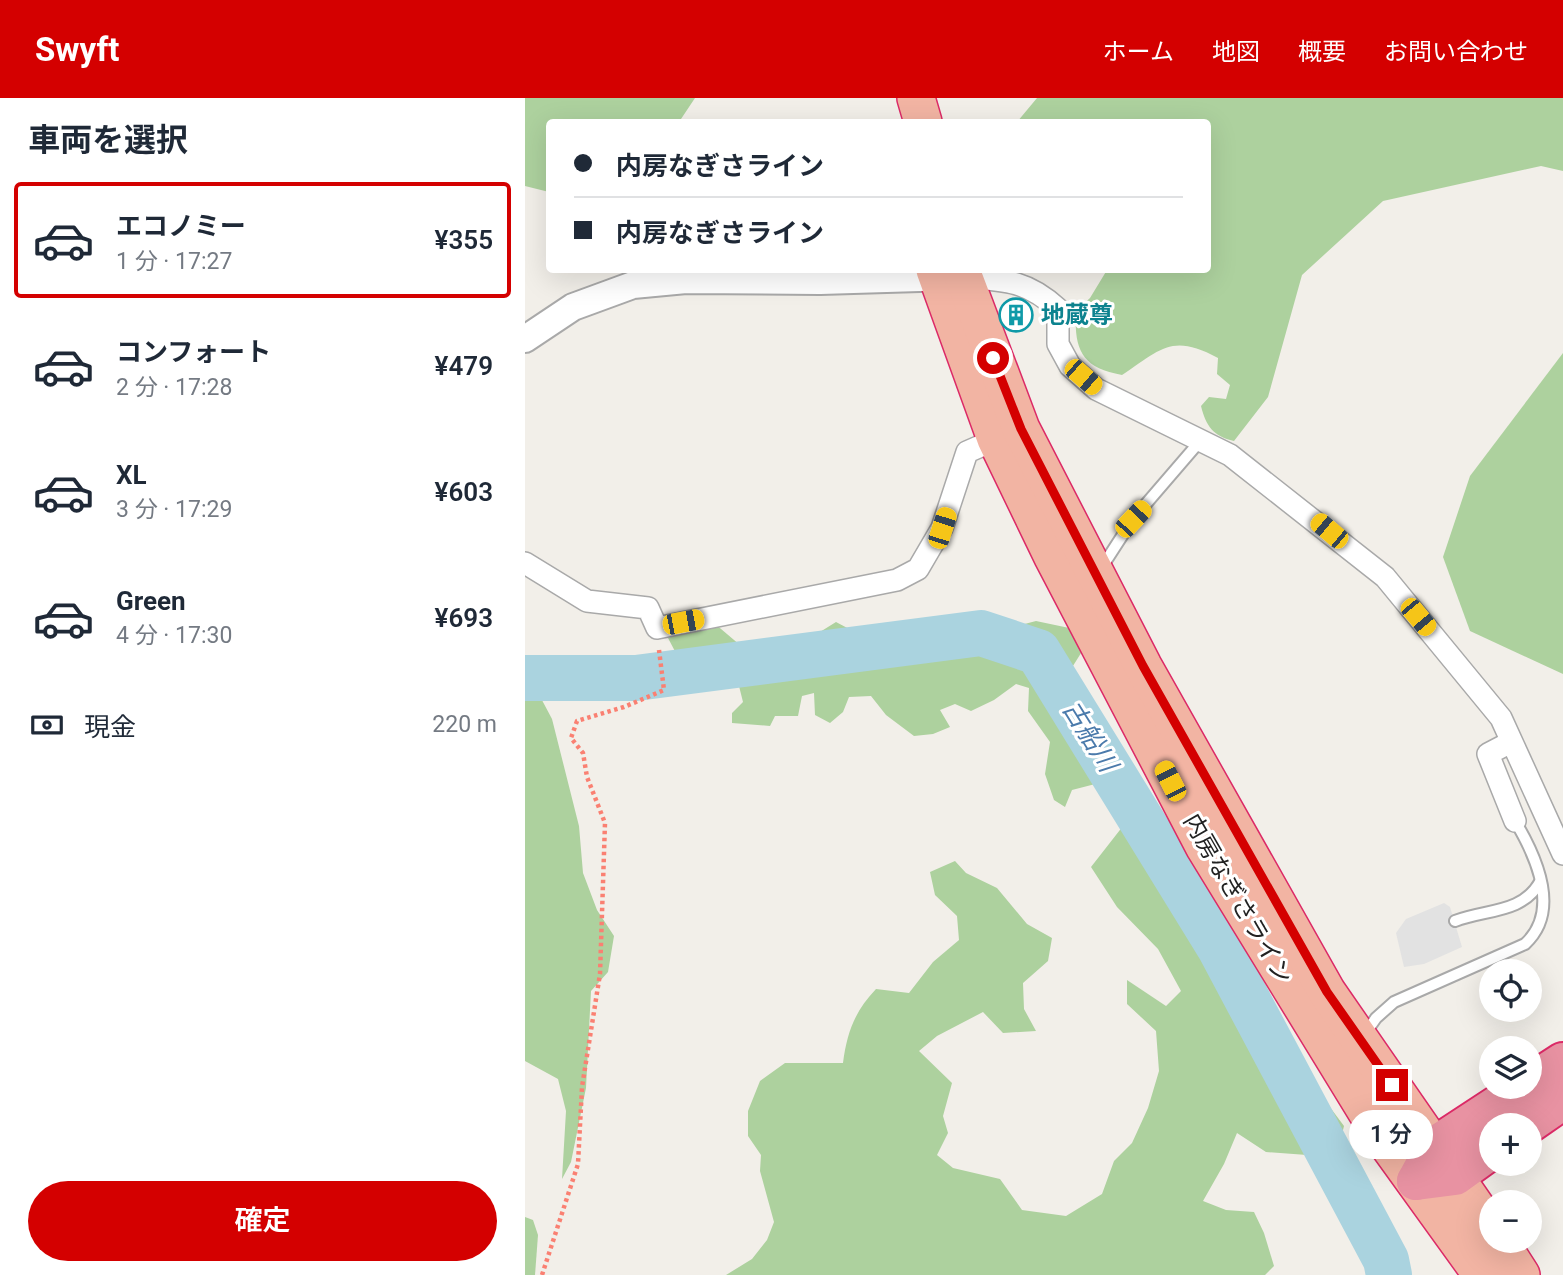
<!DOCTYPE html>
<html lang="ja">
<meta charset="utf-8">
<style>
body{margin:0;font-family:Roboto,"Noto Sans JP",sans-serif;background:#f6f6f7;color:#1f2937;height:100vh;display:flex;flex-direction:column;font-size:26px;white-space:nowrap}
*{box-sizing:border-box;margin:0}
p{font-size:23px;color:#747a83}
.icon{flex:none;width:38px;height:38px;fill:none;stroke:currentColor;stroke-width:2;stroke-linecap:round;stroke-linejoin:round}
.map{position:relative;flex:1;overflow:hidden}
.sheet{display:flex;flex-direction:column;background:#fff;width:525px}
.sheet>*{flex:none}
.guide{position:absolute;left:21px;top:21px;width:665px;height:154px;border-radius:7px;box-shadow:0 7px 28px #0002;display:grid;align-content:center;height:154px;padding:0 28px;background:#fff}
.fabs{position:absolute;left:954px;top:861px;display:grid;gap:14px}
.fabs a{display:grid;place-items:center;width:63px;height:63px;border-radius:50%;background:#fff;box-shadow:0 7px 28px #0002;font-size:35px}
.end{position:absolute;width:32px;height:32px;margin:-16px;border:9px solid #d40000;background:#fff;box-shadow:0 0 0 4px #fff}
.from{border-radius:50%}
.bubble{position:absolute;height:49px;border-radius:24px;background:#fff;box-shadow:0 7px 28px #0002;font-size:23px;font-weight:600;line-height:49px;text-align:center}
.car{position:absolute;width:21px;height:42px;margin:-21px -10px;border-radius:9px;box-shadow:0 0 5px 2px #0007;background:linear-gradient(#f5c518 24%,#345 0 40%,#f5c518 0 76%,#345 0 86%,#f5c518 0)}
.guide b{display:flex;align-items:center;gap:24px;height:66px;font-size:26px}
.guide b+b{border-top:2px solid #e0e1e3}
.guide i{width:18px;height:18px;background:#1f2937}
ul{padding:0;list-style:none}
li{display:flex;align-items:center;gap:21px;height:116px;margin:0 14px 10px;padding:0 14px;border:4px solid transparent;border-radius:7px}
li div{flex:1}
li b{display:block;font-size:26px}
li em{font-style:normal;font-weight:600}
li.selected{border-color:#d40000}
li>.icon{width:63px;height:63px;stroke-width:1.5}
h2{padding:0 28px;font-size:32px;line-height:84px}
.pay{display:flex;align-items:center;gap:18px;height:77px;padding:0 28px;font-size:26px}
.pay p{margin-inline-start:auto}
.button{display:flex;gap:14px;margin-top:auto;padding:14px 28px}
.button a{flex:1;height:80px;border-radius:42px;background:#d40000;color:#fff;font-size:28px;font-weight:600;line-height:80px;text-align:center}
header{display:flex;align-items:center;gap:42px;box-sizing:border-box;height:98px;padding:0 35px;background:#d40000;color:#fff}
header strong{font-size:33px}
nav{display:flex;gap:38px;margin-inline-start:auto;font-size:24px}
main{display:flex;flex:1;min-height:0}
.map>svg:first-child{display:block}
.forest{fill:#add19e}
.parking{fill:#e2e2e2}
.lines{fill:none;stroke-linecap:round;stroke-linejoin:round}
.river{stroke:#aad3df;stroke-width:46}
.service-casing{stroke:#a9a9a9;stroke-width:14}
.minor-casing{stroke:#a9a9a9;stroke-width:24}
.tertiary-casing{stroke:#a9a9a9;stroke-width:30}
.trunk-casing{stroke:#dc2a67;stroke-width:40}
.motorway-casing{stroke:#dc2a67;stroke-width:42}
.path{stroke:#fa8072;stroke-width:4.5;stroke-dasharray:3.5 3.5;stroke-linecap:butt}
.service{stroke:#fff;stroke-width:10}
.minor{stroke:#fff;stroke-width:21}
.tertiary{stroke:#fff;stroke-width:26}
.trunk{stroke:#f2b4a3;stroke-width:37}
.motorway{stroke:#e892a2;stroke-width:38}
.route{stroke:#d40000;stroke-width:9}
.labels{text-anchor:middle;stroke-width:6;stroke-linejoin:round;paint-order:stroke}
.culture-label{font-size:24px;font-weight:bold;fill:#0d838f;stroke:#fff;text-anchor:start}
.street-label{font-size:24px;fill:#222;stroke:#fff}
.water-label{font-size:26px;font-style:italic;fill:#4a7aab;stroke:#fff}
</style>
<header>
<strong>Swyft</strong>
<nav><a>ホーム</a><a>地図</a><a>概要</a><a>お問い合わせ</a></nav>
</header>
<main>
<section class="sheet">
<h2>車両を選択</h2>
<ul>
<li class="selected"><svg class="icon" aria-label="car" viewBox="0 0 24 24"><path d="M5 17H2v-5l4-1 3-4h7l3 4 3 1v5h-3M9 17h6M6 11h13"/><circle cx="7" cy="17" r="2"/><circle cx="17" cy="17" r="2"/></svg><div><b>エコノミー</b><p>1 分 · 17:27</p></div><em>¥355</em></li>
<li><svg class="icon" aria-label="car" viewBox="0 0 24 24"><path d="M5 17H2v-5l4-1 3-4h7l3 4 3 1v5h-3M9 17h6M6 11h13"/><circle cx="7" cy="17" r="2"/><circle cx="17" cy="17" r="2"/></svg><div><b>コンフォート</b><p>2 分 · 17:28</p></div><em>¥479</em></li>
<li><svg class="icon" aria-label="car" viewBox="0 0 24 24"><path d="M5 17H2v-5l4-1 3-4h7l3 4 3 1v5h-3M9 17h6M6 11h13"/><circle cx="7" cy="17" r="2"/><circle cx="17" cy="17" r="2"/></svg><div><b>XL</b><p>3 分 · 17:29</p></div><em>¥603</em></li>
<li><svg class="icon" aria-label="car" viewBox="0 0 24 24"><path d="M5 17H2v-5l4-1 3-4h7l3 4 3 1v5h-3M9 17h6M6 11h13"/><circle cx="7" cy="17" r="2"/><circle cx="17" cy="17" r="2"/></svg><div><b>Green</b><p>4 分 · 17:30</p></div><em>¥693</em></li>
</ul>
<div class="pay"><svg class="icon" aria-label="cash" viewBox="0 0 24 24"><path d="M3 7h18v10H3z"/><circle cx="12" cy="12" r="2"/></svg>現金<p>220 m</p></div>
<div class="button"><a>確定</a></div>
</section>
<div class="map">
<svg width="1038" height="1177" viewBox="0 0 1038 1177">
<rect width="100%" height="100%" fill="#f2efe9"/>
<g class="forest">
<polygon points="0,0 170,0 154,24 24,24 24,94 0,88"/>
<path d="M 512,0 L 1038,0 L 1038,73 L 1016,68 L 858,103 L 777,177 L 743,299 L 709,343 C 688,338 681,328 676,308 L 684,299 L 701,301 L 705,287 L 692,276 L 693,260 C 647,235 636,251 597,277 C 556,270 549,251 551,213 L 565,200 L 582,172 L 682,172 L 682,24 L 492,24 Z"/>
<polygon points="1038,255 1038,576 945,533 918,459 945,378"/>
<polygon points="511,523 549,531 563,544 541,579 549,607 581,664 578,684 547,692 540,709 529,702 520,676 525,644 503,613 504,590 491,586 469,602 446,613 430,606 415,612 425,629 408,636 389,638 361,617 346,598 324,599 318,614 305,625 290,617 289,595 277,598 273,618 250,618 245,628 207,625 207,615 218,604 209,568 202,556 178,561 153,559 143,540 164,528 189,525 222,553 274,547 311,524 360,550 390,541 432,550 467,549 488,529"/>
<polygon points="0,586 9,587 27,621 54,728 58,775 72,812 89,838 83,874 66,893 61,990 46,1064 37,1081 41,1013 33,981 0,963"/>
<path d="M 598,728 L 637,749 L 662,789 L 676,836 L 819,1028 L 813,1052 L 782,1057 L 741,1054 L 712,1035 L 699,1066 L 678,1103 L 701,1112 L 729,1114 L 739,1135 L 749,1168 L 740,1177 L 201,1177 L 227,1161 L 242,1142 L 249,1124 L 235,1073 L 236,1057 L 223,1038 L 223,1013 L 235,983 L 260,965 L 318,965 C 322,934 330,913 351,891 L 384,895 L 408,864 L 434,842 L 432,818 L 410,797 L 405,774 L 430,763 L 441,775 L 472,790 L 502,826 L 527,840 L 523,863 L 498,885 L 499,911 L 511,933 L 478,935 L 458,914 L 412,938 L 394,953 L 427,985 L 418,1018 L 423,1035 L 412,1057 L 428,1070 L 475,1081 L 497,1112 L 541,1118 L 577,1096 L 589,1063 L 607,1045 L 623,1010 L 634,973 L 631,933 L 602,906 L 602,882 L 641,908 L 656,893 L 633,851 L 592,809 L 566,769 Z"/>
<polygon points="0,1119 8,1122 13,1137 10,1177 0,1177"/>
</g>
<polygon class="parking" points="919,805 925,809 937,849 899,866 879,869 871,835 881,821"/>
<g class="lines">
<polyline class="river" points="0,580 111,580 456,535 513,554 695,850 861,1162 864,1177"/>
<defs>
<g id="service">
<polyline points="577,469 608,421 676,342"/>
<path d="M 930,823 C 960,811 997,816 1015,784"/>
<path d="M 839,937 L 851,920 L 869,904 L 1000,846 C 1036,813 1011,758 990,723"/>
</g>
<g id="minor">
<path d="M 438,179 C 479,182 502,182 533,211 L 533,246 L 545,268 L 571,291 L 705,357 L 860,479 L 976,620 L 1038,756"/>
<polyline points="0,465 62,503 123,510 132,530 372,482 393,471 417,430 442,354 481,337"/>
<polyline points="986,644 963,656 990,723"/>
</g>
<polyline id="tertiary" points="0,241 48,209 108,187 161,182 295,183 428,179"/>
<g id="trunk">
<polyline points="391,0 398,24"/>
<polyline points="410,172 471,341 528,459 679,748 856,1037 957,1177"/>
<polyline points="436,172 496,331 618,568 802,894 966,1131"/>
<polyline points="974,1143 996,1177"/>
</g>
<g id="motorway">
<polyline points="1004,986 1038,964"/>
<polyline points="1002,1027 1038,1002"/>
<polyline points="891,1083 910,1048 1000,989"/>
<polyline points="891,1083 930,1078 966,1052"/>
</g>
</defs>
<use href="#service" class="service-casing"/>
<use href="#minor" class="minor-casing"/>
<use href="#tertiary" class="tertiary-casing"/>
<use href="#trunk" class="trunk-casing"/>
<use href="#motorway" class="motorway-casing"/>
<polyline class="path" points="17,1177 53,1066 57,989 75,876 80,725 62,679 58,655 46,640 52,623 99,609 139,592 134,552"/>
<use href="#service" class="service"/>
<use href="#minor" class="minor"/>
<use href="#tertiary" class="tertiary"/>
<use href="#trunk" class="trunk"/>
<use href="#motorway" class="motorway"/>
</g>
<g class="lines">
<polyline class="route" points="468,260 496,331 618,568 802,894 867,987"/>
</g>
<defs>
<symbol id="building-ring" viewBox="-11 -11 22 22"><circle r="9.5" fill="#fff" stroke="#0f9aa8" stroke-width="1.5"/><path d="M-4-6H4V6H1V3H-1V6H-4ZM-2.5-4.3h1.7v1.8h-1.7ZM.8-4.3h1.7v1.8H.8ZM-2.5-1h1.7V.8h-1.7ZM.8-1h1.7V.8H.8Z" fill="#0f9aa8"/></symbol>
</defs>
<g fill-rule="evenodd">
<use href="#building-ring" x="472" y="198" width="38" height="38"/>
</g>
<g class="labels">
<g class="culture-label">
<text x="516" y="225">地蔵尊</text>
</g>
<g class="street-label">
<text transform="translate(713 801) rotate(60)" y="8">内房なぎさライン</text>
</g>
<g class="water-label">
<text transform="translate(565 638) rotate(58)" y="9">古船川</text>
</g>
</g>
</svg>
<div class="fabs">
<a><svg class="icon" aria-label="locate" viewBox="0 0 24 24"><circle cx="12" cy="12" r="6"/><path d="M12 2v4M12 18v4M2 12h4M18 12h4"/></svg></a>
<a><svg class="icon" aria-label="layers" viewBox="0 0 24 24"><path d="M12 4l9 5-9 5-9-5zM3 14l9 5 9-5"/></svg></a>
<a>+</a>
<a>−</a>
</div>
<i class="end from" style="left:468px;top:260px"></i>
<i class="end" style="left:867px;top:987px"></i>
<div class="bubble" style="left:824px;top:1012px;width:84px">1 分</div>
<i class="car" style="left:558px;top:279px;rotate:131deg"></i>
<i class="car" style="left:608px;top:421px;rotate:43deg"></i>
<i class="car" style="left:417px;top:430px;rotate:18deg"></i>
<i class="car" style="left:804px;top:433px;rotate:310deg"></i>
<i class="car" style="left:893px;top:519px;rotate:140deg"></i>
<i class="car" style="left:158px;top:524px;rotate:79deg"></i>
<i class="car" style="left:645px;top:683px;rotate:333deg"></i>
<div class="guide">
<b><i class="from"></i>内房なぎさライン</b>
<b><i></i>内房なぎさライン</b>
</div>
</div>
</main>
